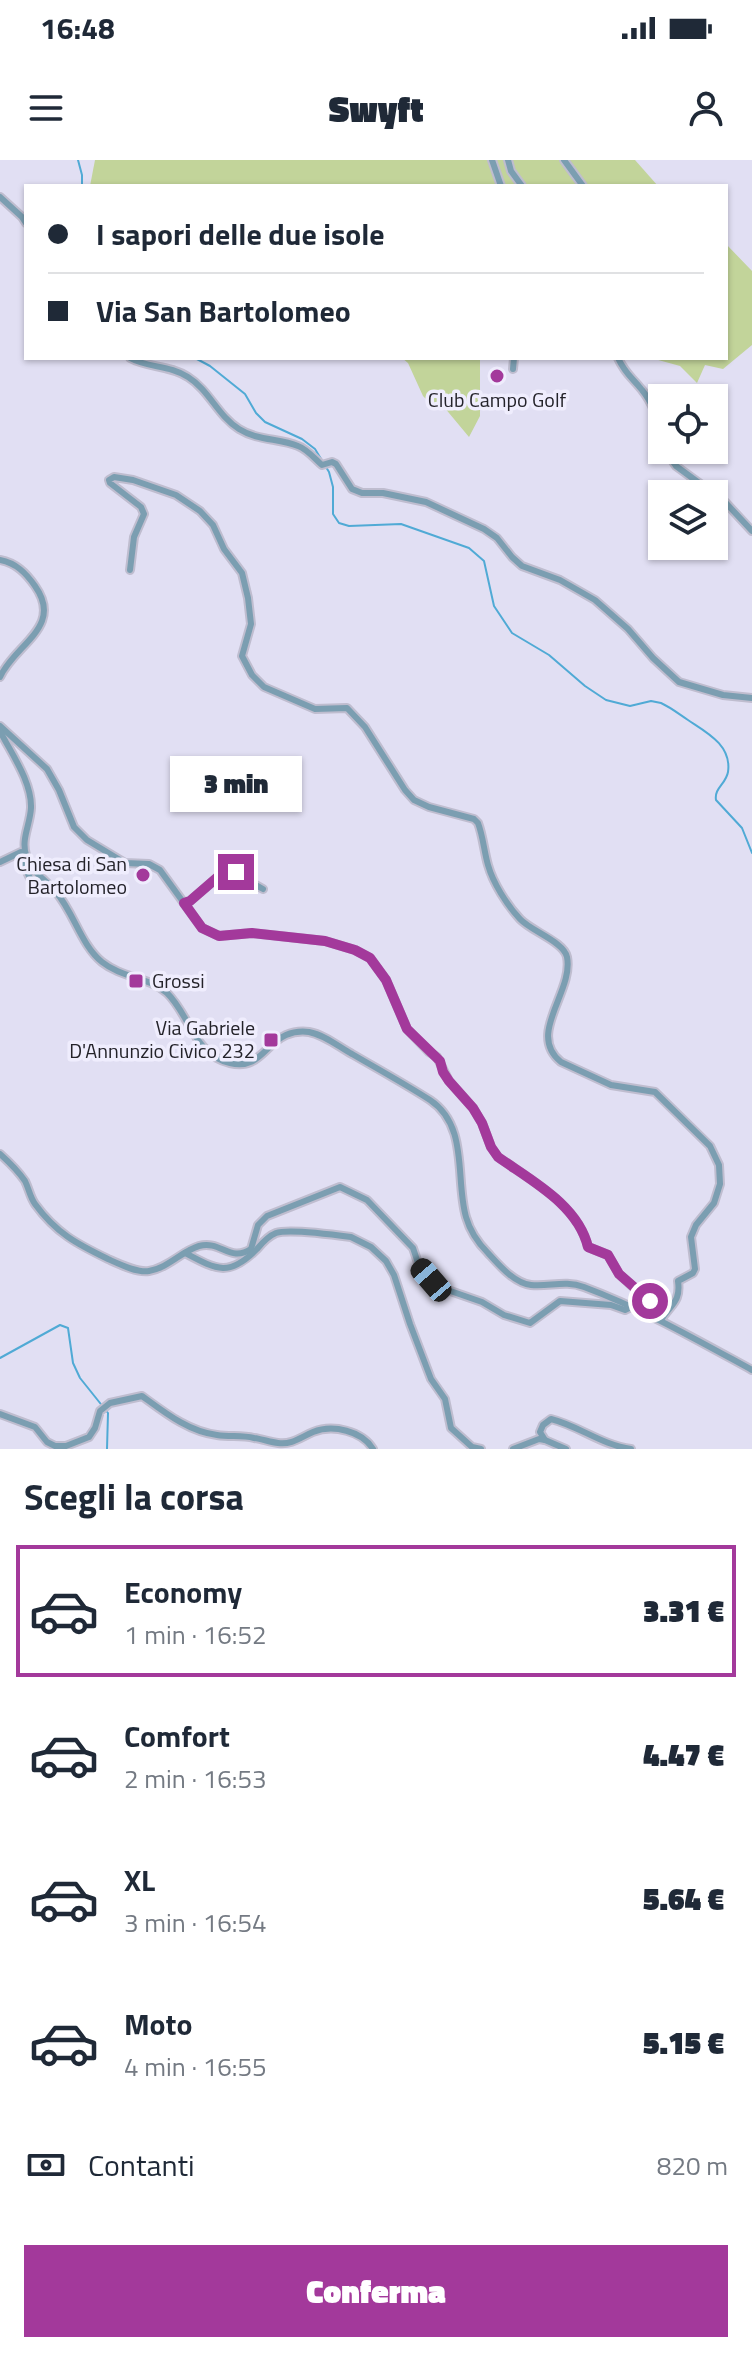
<!DOCTYPE html>
<html lang="it">
<meta charset="utf-8">
<style>
body{margin:0;font-family:"Titillium Web",sans-serif;background:#f2f2f3;color:#1f2937;height:100vh;display:flex;flex-direction:column;font-size:30px;white-space:nowrap}
*{box-sizing:border-box;margin:0}
p{font-size:26px;color:#747a83}
.icon{flex:none;width:44px;height:44px;fill:none;stroke:currentColor;stroke-width:2;stroke-linecap:round;stroke-linejoin:round}
.map{position:relative;height:1289px;overflow:hidden}
.drawer{display:flex;flex-direction:column;background:#fff;flex:1}
.drawer>*{flex:none}
.guide{position:absolute;left:24px;top:24px;width:704px;height:176px;border-radius:0px;box-shadow:0 2px 6px #0004;display:grid;align-content:center;height:176px;padding:0 24px;background:#fff}
.fabs{position:absolute;left:648px;top:224px;display:grid;gap:16px}
.fabs a{display:grid;place-items:center;width:80px;height:80px;border-radius:0px;background:#fff;box-shadow:0 2px 6px #0004;font-size:40px}
.end{position:absolute;width:36px;height:36px;margin:-18px;border:10px solid #a3399b;background:#fff;box-shadow:0 0 0 4px #fff}
.from{border-radius:50%}
.bubble{position:absolute;height:56px;border-radius:0px;background:#fff;box-shadow:0 2px 6px #0004;font-size:26px;font-weight:800;line-height:56px;text-align:center}
.car{position:absolute;width:24px;height:48px;margin:-24px -12px;border-radius:10px;box-shadow:0 0 6px 2px #0007;background:linear-gradient(#222 24%,#8ab4d8 0 40%,#222 0 76%,#8ab4d8 0 86%,#222 0)}
.guide b{display:flex;align-items:center;gap:28px;height:76px;font-size:30px}
.guide b+b{border-top:2px solid #e0e1e3}
.guide i{width:20px;height:20px;background:#1f2937}
ul{padding:0;list-style:none}
li{display:flex;align-items:center;gap:24px;height:132px;margin:0 16px 12px;padding:0 8px;border:4px solid transparent;border-radius:0px}
li div{flex:1}
li b{display:block;font-size:30px}
li em{font-style:normal;font-weight:800}
li.on{border-color:#a3399b}
li>.icon{width:72px;height:72px;stroke-width:1.5}
h2{padding:0 24px;font-size:36px;line-height:96px}
.pay{display:flex;align-items:center;gap:20px;height:88px;padding:0 24px;font-size:30px}
.pay p{margin-inline-start:auto}
.action{display:flex;gap:16px;margin-top:auto;padding:16px 24px}
.action a{flex:1;height:92px;border-radius:0px;background:#a3399b;color:#fff;font-size:32px;font-weight:800;line-height:92px;text-align:center}
.status{display:flex;justify-content:space-between;align-items:center;height:56px;padding:0 40px;background:#fff;direction:ltr}
.status svg{height:22px;fill:currentColor}
header{display:flex;justify-content:space-between;align-items:center;height:104px;padding:0 24px;background:#fff;font-size:36px;font-weight:800}
.map>svg:first-child{display:block}
.green{fill:#c2d49a}
.lines{fill:none;stroke-linecap:round;stroke-linejoin:round}
.stream{stroke:#50aad5;stroke-width:2}
.minor-casing{stroke:#bfbdcf;stroke-width:10}
.minor{stroke:#7b9eb1;stroke-width:6}
.route{stroke:#a3399b;stroke-width:10}
.poi-dot{fill:#a3399b;stroke:#efedfd;stroke-width:3}
.labels{text-anchor:middle;stroke-width:7;stroke-linejoin:round;paint-order:stroke}
.poi-label{font-size:20px;fill:#24232a;stroke:#efedfd;text-anchor:end}
</style>
<div class="status"><b>16:48</b><svg viewBox="0 0 49 12"><path d="M0 12V9h3v3zM5 12V6h3v6zM10 12V3h3v9zM15 12V0h3v12zM26 1h20v11H26zM47 4h2v5h-2z"/></svg></div>
<header><svg class="icon" aria-label="menu" viewBox="0 0 24 24"><path d="M4 6h16M4 12h16M4 18h16"/></svg>Swyft<svg class="icon" aria-label="person" viewBox="0 0 24 24"><circle cx="12" cy="8" r="4"/><path d="M4 21q1-7 8-7t8 7"/></svg></header>
<div class="map">
<svg width="752" height="1289" viewBox="0 0 752 1289">
<rect width="100%" height="100%" fill="#e1dff3"/>
<g class="green">
<polygon points="95,0 635,0 658,26 90,26"/>
<polygon points="726,84 752,111 752,185 723,209 705,205 697,223 680,206 651,198 726,198"/>
<polygon points="402,198 480,198 480,256 469,277 444,247 428,241 423,236 408,203"/>
</g>
<g class="lines">
<g class="stream">
<polyline points="78,0 82,15 82,26"/>
<path d="M 195,198 L 210,206 L 245,234 L 256,253 L 265,262 L 302,279 L 315,289 L 329,312 L 333,327 L 333,354 L 339,363 L 349,366 L 401,364 L 469,388 L 484,401 L 494,446 L 512,473 L 549,495 L 585,526 L 606,540 L 630,546 L 651,541 L 661,543 C 670,547 679,554 688,560 C 706,572 732,585 728,612 C 726,624 714,628 716,640 L 742,668 L 752,693"/>
<polyline points="0,1198 60,1165 68,1168 73,1203 80,1218 108,1253 107,1289"/>
</g>
<defs>
<g id="minor">
<polyline points="492,0 501,26"/>
<polyline points="508,0 511,11 522,26"/>
<polyline points="564,0 583,26"/>
<polyline points="0,37 22,57 26,63"/>
<path d="M 130,198 C 148,208 170,205 188,217 C 209,230 218,256 239,269 C 258,281 279,278 298,286 C 307,289 315,299 322,305 L 332,302 L 336,304 L 352,329 L 362,333 L 383,333 L 426,342 L 484,369 L 497,378 L 512,397 L 522,406 L 560,420 L 595,440 L 628,469 L 653,498 L 679,522 L 723,535 L 752,538"/>
<path d="M 618,198 C 626,215 631,216 642,230 C 652,242 657,257 662,272"/>
<polyline points="513,209 514,198"/>
<polyline points="665,290 676,306 725,342 752,371"/>
<path d="M 0,400 C 16,403 26,413 35,426 C 64,467 15,484 0,517"/>
<path d="M 0,566 L 47,609 L 59,630 L 74,667 L 87,680 L 125,703 L 149,704 L 160,710 L 202,768 L 219,776 L 252,773 L 325,781 L 355,790 L 370,798 L 386,820 L 407,869 L 429,892 L 437,897 L 449,921 L 473,948 L 482,963 L 491,987 L 498,997 C 532,1021 578,1045 588,1087 L 608,1095 L 619,1114 L 655,1147 L 661,1160 C 671,1144 681,1142 678,1121 L 693,1113 L 695,1109 L 691,1077 L 696,1065 L 714,1043 L 720,1024 L 719,1005 L 710,986 L 655,932 L 611,925 L 561,902 C 526,874 574,832 567,797 C 564,782 531,771 520,759 C 507,745 493,723 488,705 C 484,691 483,676 478,663 L 474,659 L 429,647 L 414,640 L 405,630 L 365,567 L 347,548 L 315,549 L 264,527 L 252,515 L 242,496 L 251,464 L 248,438 L 242,413 L 224,389 L 213,365 L 200,351 L 176,335 L 133,320 L 114,317 L 109,320 L 110,323 L 141,347 L 144,354 L 134,377 L 130,410"/>
<path d="M 0,571 C 11,593 32,622 31,648 C 30,665 21,679 26,695 C 30,711 46,720 56,732 C 74,753 81,785 102,802 C 122,818 149,817 167,833 C 190,855 194,895 230,903 C 259,910 264,885 286,875 C 293,872 302,871 309,872 C 325,875 339,887 352,894 C 378,909 405,924 430,940 C 469,966 455,1019 466,1057 C 470,1071 478,1083 488,1093 C 499,1105 514,1123 531,1125 C 549,1127 565,1120 584,1127 C 643,1149 697,1180 752,1210"/>
<polyline points="18,694 31,720"/>
<polyline points="0,702 21,692"/>
<polyline points="184,743 190,741 227,709 263,729"/>
<path d="M 0,994 C 9,1002 18,1011 25,1021 C 29,1029 30,1037 35,1044 C 56,1073 77,1084 108,1099 C 119,1104 137,1113 149,1111 C 168,1108 182,1091 199,1086 C 221,1080 230,1103 251,1089 L 258,1065 L 267,1056 L 340,1027 L 367,1040 L 413,1088 L 419,1106 L 439,1127 L 482,1142 L 504,1155 L 530,1163 L 560,1141 L 611,1145 L 625,1150 L 631,1147"/>
<path d="M 185,1093 C 217,1110 229,1117 257,1089 C 262,1083 268,1076 276,1073 C 288,1069 336,1075 351,1077 L 371,1087 L 386,1101 L 394,1115 L 410,1164 L 431,1219 L 445,1239 L 451,1268 L 472,1287 L 481,1289"/>
<path d="M 0,1254 L 35,1267 L 47,1282 L 55,1286 L 66,1286 L 89,1277 L 95,1268 L 100,1251 L 110,1243 L 142,1236 C 164,1252 189,1272 217,1275 C 230,1277 242,1275 254,1278 C 262,1279 270,1282 278,1283 C 292,1285 301,1277 313,1272 C 333,1264 362,1271 373,1289"/>
<polyline points="513,1289 539,1279 545,1280"/>
<path d="M 566,1289 L 545,1280 L 540,1272 L 543,1265 L 551,1259 C 579,1266 602,1285 631,1289"/>
</g>
</defs>
<use href="#minor" class="minor-casing"/>
<use href="#minor" class="minor"/>
</g>
<g class="lines">
<path class="route" d="M 236,712 L 227,709 L 190,741 L 184,743 L 202,768 L 219,776 L 252,773 L 325,781 L 355,790 L 370,798 L 386,820 L 407,869 L 440,901 L 443,912 L 449,921 L 473,948 L 482,963 L 491,987 L 498,997 C 532,1021 578,1045 588,1087 L 608,1095 L 619,1114 L 650,1141"/>
</g>
<g class="poi-dot">
<circle cx="497" cy="216" r="8"/>
<circle cx="143" cy="715" r="8"/>
<rect x="128" y="813" width="16" height="16" rx="4"/>
<rect x="263" y="872" width="16" height="16" rx="4"/>
</g>
<g class="labels">
<g class="poi-label">
<text x="497" y="247" text-anchor="middle">Club Campo Golf</text>
<text x="127" y="711">Chiesa di San<tspan x="127" dy="23">Bartolomeo</tspan></text>
<text x="152" y="828" text-anchor="start">Grossi</text>
<text x="255" y="875">Via Gabriele<tspan x="255" dy="23">D'Annunzio Civico 232</tspan></text>
</g>
</g>
</svg>
<div class="fabs">
<a><svg class="icon" aria-label="locate" viewBox="0 0 24 24"><circle cx="12" cy="12" r="6"/><path d="M12 2v4M12 18v4M2 12h4M18 12h4"/></svg></a>
<a><svg class="icon" aria-label="layers" viewBox="0 0 24 24"><path d="M12 4l9 5-9 5-9-5zM3 14l9 5 9-5"/></svg></a>
</div>
<i class="end from" style="left:650px;top:1141px"></i>
<i class="end" style="left:236px;top:712px"></i>
<div class="bubble" style="left:170px;top:596px;width:132px">3 min</div>
<i class="car" style="left:431px;top:1120px;rotate:319deg"></i>
<div class="guide">
<b><i class="from"></i>I sapori delle due isole</b>
<b><i></i>Via San Bartolomeo</b>
</div>
</div>
<section class="drawer">
<h2>Scegli la corsa</h2>
<ul>
<li class="on"><svg class="icon" aria-label="car" viewBox="0 0 24 24"><path d="M5 17H2v-5l4-1 3-4h7l3 4 3 1v5h-3M9 17h6M6 11h13"/><circle cx="7" cy="17" r="2"/><circle cx="17" cy="17" r="2"/></svg><div><b>Economy</b><p>1 min · 16:52</p></div><em>3.31 €</em></li>
<li><svg class="icon" aria-label="car" viewBox="0 0 24 24"><path d="M5 17H2v-5l4-1 3-4h7l3 4 3 1v5h-3M9 17h6M6 11h13"/><circle cx="7" cy="17" r="2"/><circle cx="17" cy="17" r="2"/></svg><div><b>Comfort</b><p>2 min · 16:53</p></div><em>4.47 €</em></li>
<li><svg class="icon" aria-label="car" viewBox="0 0 24 24"><path d="M5 17H2v-5l4-1 3-4h7l3 4 3 1v5h-3M9 17h6M6 11h13"/><circle cx="7" cy="17" r="2"/><circle cx="17" cy="17" r="2"/></svg><div><b>XL</b><p>3 min · 16:54</p></div><em>5.64 €</em></li>
<li><svg class="icon" aria-label="car" viewBox="0 0 24 24"><path d="M5 17H2v-5l4-1 3-4h7l3 4 3 1v5h-3M9 17h6M6 11h13"/><circle cx="7" cy="17" r="2"/><circle cx="17" cy="17" r="2"/></svg><div><b>Moto</b><p>4 min · 16:55</p></div><em>5.15 €</em></li>
</ul>
<div class="pay"><svg class="icon" aria-label="cash" viewBox="0 0 24 24"><path d="M3 7h18v10H3z"/><circle cx="12" cy="12" r="2"/></svg>Contanti<p>820 m</p></div>
<div class="action"><a>Conferma</a></div>
</section>
